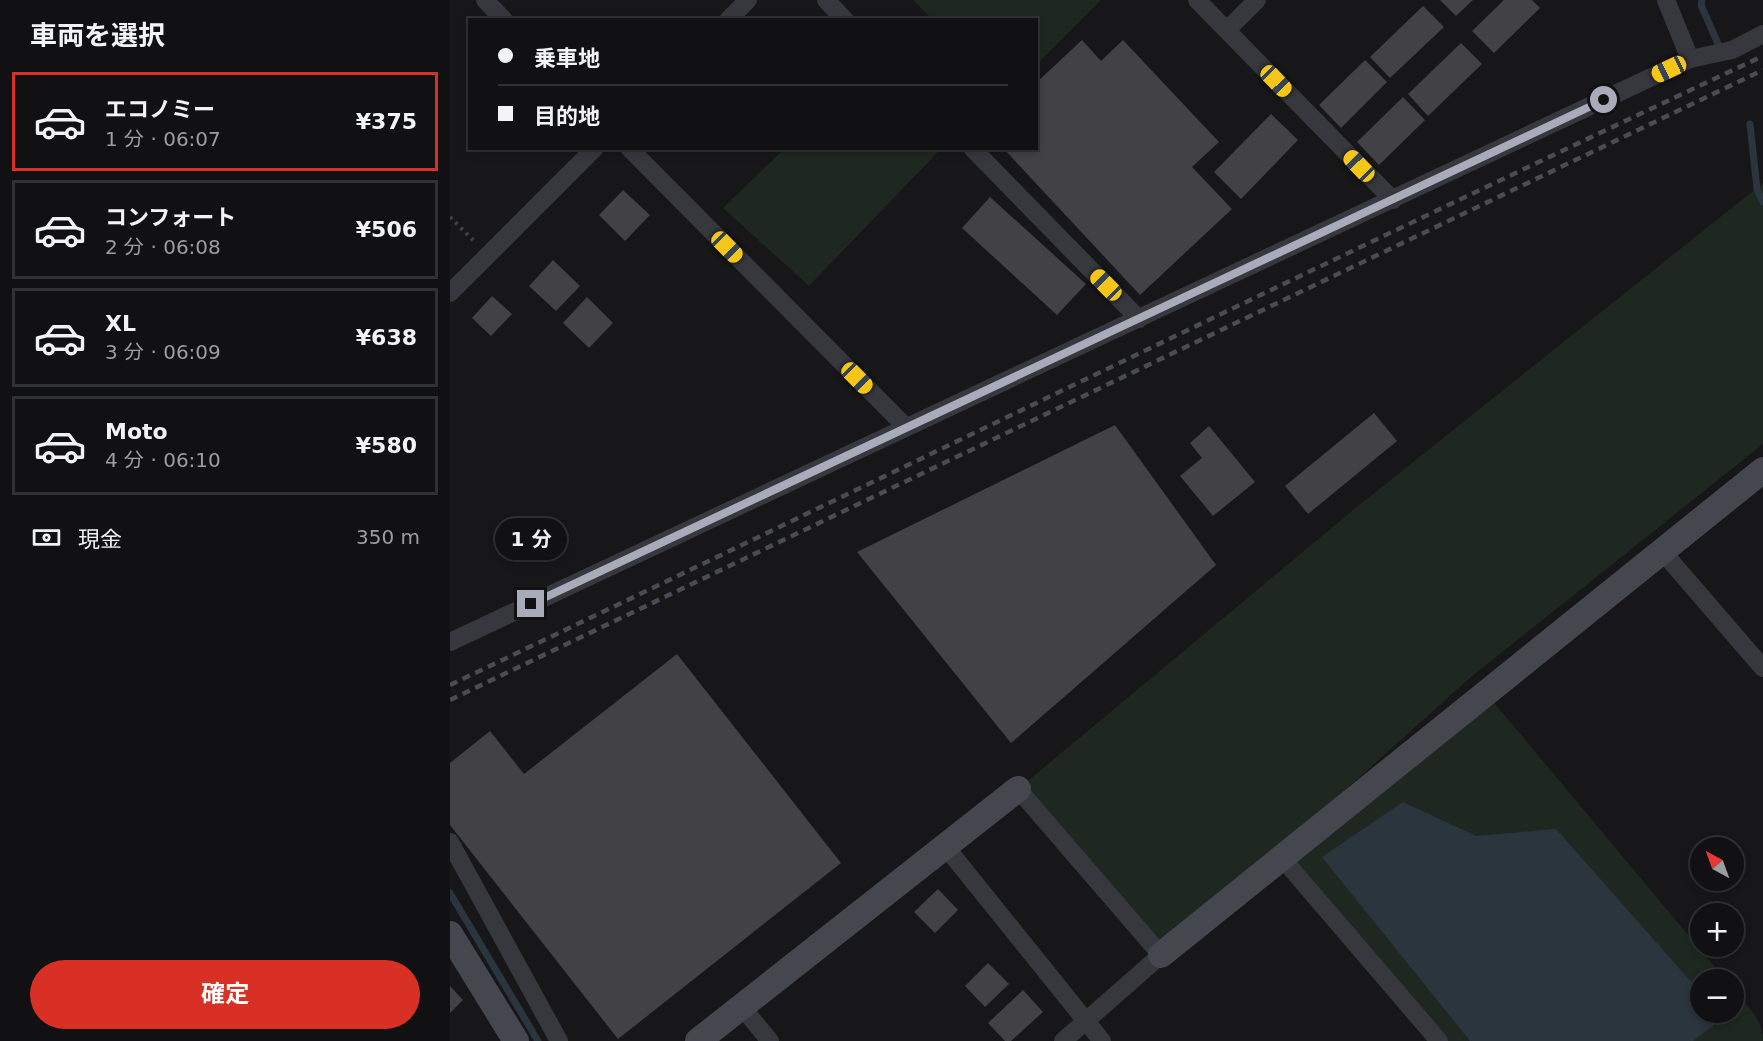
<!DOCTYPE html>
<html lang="ja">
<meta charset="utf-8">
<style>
body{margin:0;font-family:"DejaVu Sans","Noto Sans JP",sans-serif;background:#1a1a1c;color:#f1f3f6;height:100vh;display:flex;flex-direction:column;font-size:22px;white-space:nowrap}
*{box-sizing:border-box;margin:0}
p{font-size:20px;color:#9c9da0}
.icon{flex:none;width:33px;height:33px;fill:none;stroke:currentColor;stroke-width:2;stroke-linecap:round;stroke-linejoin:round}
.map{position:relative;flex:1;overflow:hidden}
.sheet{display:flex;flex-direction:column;background:#111113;width:450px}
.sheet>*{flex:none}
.banner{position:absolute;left:18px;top:18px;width:570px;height:132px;border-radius:0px;box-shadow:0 3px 9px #0003,0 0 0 2px #303133;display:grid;align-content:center;height:132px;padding:0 30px;background:#111113}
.needle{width:39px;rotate:319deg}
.fabs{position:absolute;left:1240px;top:837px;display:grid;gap:12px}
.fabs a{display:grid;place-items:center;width:54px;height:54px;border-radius:50%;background:#111113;box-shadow:0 3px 9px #0003,0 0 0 2px #303133;font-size:30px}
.end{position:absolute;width:27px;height:27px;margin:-14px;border:8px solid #a8acba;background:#111;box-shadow:0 0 0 3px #111}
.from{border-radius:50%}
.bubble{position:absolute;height:42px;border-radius:21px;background:#111113;box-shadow:0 3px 9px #0003,0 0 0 2px #303133;font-size:20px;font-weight:700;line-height:42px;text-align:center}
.car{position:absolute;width:18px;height:36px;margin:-18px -9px;border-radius:8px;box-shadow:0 0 4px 2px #0007;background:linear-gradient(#f5c518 24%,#345 0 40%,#f5c518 0 76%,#345 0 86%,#f5c518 0)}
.banner b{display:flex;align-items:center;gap:21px;height:57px;font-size:22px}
.banner b+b{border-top:2px solid #303133}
.banner i{width:15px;height:15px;background:#f1f3f6}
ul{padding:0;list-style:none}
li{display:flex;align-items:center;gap:18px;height:99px;margin:0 12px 9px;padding:0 18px;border:3px solid #303133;border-radius:0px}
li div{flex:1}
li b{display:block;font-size:22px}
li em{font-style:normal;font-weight:700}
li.active{border-color:#d93025}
li>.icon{width:54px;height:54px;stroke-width:1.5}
h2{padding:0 30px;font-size:27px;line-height:72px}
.pay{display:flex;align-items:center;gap:15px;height:66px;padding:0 30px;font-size:22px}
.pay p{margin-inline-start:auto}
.primary-button{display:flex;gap:12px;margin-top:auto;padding:12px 30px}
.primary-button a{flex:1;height:69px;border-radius:36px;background:#d93025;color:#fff;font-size:24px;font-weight:700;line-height:69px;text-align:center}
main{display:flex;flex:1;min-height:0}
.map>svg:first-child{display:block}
.green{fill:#1e2720}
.water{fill:#2b353e}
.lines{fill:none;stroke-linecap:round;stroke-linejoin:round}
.stream{stroke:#2b353e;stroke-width:7}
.building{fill:#414146}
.path{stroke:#3d3f45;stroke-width:4;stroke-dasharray:3 4.5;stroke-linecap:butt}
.street{stroke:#37383e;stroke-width:18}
.secondary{stroke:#45474e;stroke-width:26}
.rail{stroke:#4a4c53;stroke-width:4.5;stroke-dasharray:8 6;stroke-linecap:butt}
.route{stroke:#a8acba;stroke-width:8}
</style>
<main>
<section class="sheet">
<h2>車両を選択</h2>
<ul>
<li class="active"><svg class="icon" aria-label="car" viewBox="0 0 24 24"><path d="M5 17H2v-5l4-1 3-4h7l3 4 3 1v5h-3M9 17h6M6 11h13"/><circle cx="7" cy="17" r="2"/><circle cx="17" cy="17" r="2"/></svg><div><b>エコノミー</b><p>1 分 · 06:07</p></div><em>¥375</em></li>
<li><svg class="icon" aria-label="car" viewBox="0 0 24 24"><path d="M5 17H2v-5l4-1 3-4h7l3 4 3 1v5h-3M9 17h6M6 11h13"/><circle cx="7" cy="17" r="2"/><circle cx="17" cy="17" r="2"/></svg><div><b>コンフォート</b><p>2 分 · 06:08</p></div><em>¥506</em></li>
<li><svg class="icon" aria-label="car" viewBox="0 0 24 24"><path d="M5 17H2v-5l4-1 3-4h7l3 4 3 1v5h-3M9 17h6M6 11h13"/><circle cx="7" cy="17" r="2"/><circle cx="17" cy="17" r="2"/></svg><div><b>XL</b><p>3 分 · 06:09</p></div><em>¥638</em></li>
<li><svg class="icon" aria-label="car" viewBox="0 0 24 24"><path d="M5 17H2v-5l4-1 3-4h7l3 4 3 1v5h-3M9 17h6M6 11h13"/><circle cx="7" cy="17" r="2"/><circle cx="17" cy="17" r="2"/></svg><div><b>Moto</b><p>4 分 · 06:10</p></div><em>¥580</em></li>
</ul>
<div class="pay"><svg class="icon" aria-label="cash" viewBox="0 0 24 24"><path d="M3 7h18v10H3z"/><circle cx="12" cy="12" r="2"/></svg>現金<p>350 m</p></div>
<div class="primary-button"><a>確定</a></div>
</section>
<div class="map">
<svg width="1313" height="1041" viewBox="0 0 1313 1041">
<rect width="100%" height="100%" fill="#171719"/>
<g class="green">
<polygon points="463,0 651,0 587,64 586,20 482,19"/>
<polygon points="486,149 488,152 359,286 273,208 334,149"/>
<polygon points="1313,183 1313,444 1021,677 711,955 568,789 903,510"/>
<path d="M 1036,693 L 1275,979 L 1251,980 L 1251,1012 L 1284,1012 L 1284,990 C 1297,1006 1313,1019 1313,1041 L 990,1041 L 832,858 Z"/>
</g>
<polygon class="water" points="953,802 1026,836 1106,829 1251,993 1251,1012 1268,1013 1273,1018 1243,1041 1020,1041 872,857"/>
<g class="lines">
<g class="stream">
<polyline points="1252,0 1251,5 1269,46"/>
<polyline points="1300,124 1307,189 1313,202"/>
<polyline points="0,893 88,1041"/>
</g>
</g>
<g class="building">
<polygon points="990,0 1023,0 1006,16"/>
<polygon points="1054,0 1082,0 1090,8 1044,53 1022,31"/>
<polygon points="973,6 994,27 940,78 920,57"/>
<polygon points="632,40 651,61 673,40 769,142 742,167 782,209 690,295 553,148 586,148 586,83"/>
<polygon points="1011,43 1032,64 978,116 958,94"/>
<polygon points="915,60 937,82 891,128 869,105"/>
<polygon points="953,97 975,120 929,165 907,142"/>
<polygon points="821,114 848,140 791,199 764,172"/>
<polygon points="173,190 200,215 175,241 149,215"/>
<polygon points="540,197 636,284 607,315 512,228"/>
<polygon points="103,260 130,286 106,311 79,286"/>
<polygon points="42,296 62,314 41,336 22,318"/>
<polygon points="137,297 163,323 139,348 113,323"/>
<polygon points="924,413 947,441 858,514 835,486"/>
<polygon points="665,425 766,565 561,743 407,552"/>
<polygon points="759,426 805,482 763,516 730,476 752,458 740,443"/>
<polygon points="227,654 391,863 168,1039 0,825 0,763 40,731 74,774"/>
<polygon points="488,889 508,910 485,933 464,912"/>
<polygon points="538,963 559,984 535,1007 515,986"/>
<polygon points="0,986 13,1000 0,1013"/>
<polygon points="573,990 593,1012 561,1041 555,1041 538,1023"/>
</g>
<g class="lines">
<polyline class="path" points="0,217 25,242"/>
<g class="street">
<polyline points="35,0 54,20"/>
<polyline points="376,0 395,20"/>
<polyline points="747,0 943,200"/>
<polyline points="1216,0 1240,59"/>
<polyline points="278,20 298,0"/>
<polyline points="777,30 807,0"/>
<polyline points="179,148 456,427"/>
<polyline points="522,148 689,319"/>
<polyline points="0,293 145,148"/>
<polyline points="1212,551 1313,668"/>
<polyline points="0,642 1240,59 1282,50 1313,34"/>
<polyline points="568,789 711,955 613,1041"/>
<polyline points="0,842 109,1041"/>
<polyline points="495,846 652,1041"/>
<polyline points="832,858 989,1041"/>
<polyline points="291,1006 320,1041"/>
</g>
<g class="secondary">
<polyline points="0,934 66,1041"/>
<polyline points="711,955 1313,470"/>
<polyline points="248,1041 568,789"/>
</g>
<g class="rail">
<path d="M 0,685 C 438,476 874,262 1313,56"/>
<polyline points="0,700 1313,70"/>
</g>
</g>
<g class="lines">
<polyline class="route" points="81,604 1154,100"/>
</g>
</svg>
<div class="fabs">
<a><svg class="needle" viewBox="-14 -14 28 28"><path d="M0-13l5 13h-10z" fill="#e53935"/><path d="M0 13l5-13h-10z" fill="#9c9da0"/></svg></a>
<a>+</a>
<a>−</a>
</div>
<i class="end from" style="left:1154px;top:100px"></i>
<i class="end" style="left:81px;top:604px"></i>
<div class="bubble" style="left:45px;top:518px;width:72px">1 分</div>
<i class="car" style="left:1219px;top:69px;rotate:245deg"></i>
<i class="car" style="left:826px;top:81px;rotate:136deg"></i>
<i class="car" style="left:909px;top:166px;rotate:316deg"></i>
<i class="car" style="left:277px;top:247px;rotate:135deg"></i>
<i class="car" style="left:656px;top:285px;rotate:315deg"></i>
<i class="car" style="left:407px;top:378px;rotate:135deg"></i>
<div class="banner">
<b><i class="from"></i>乗車地</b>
<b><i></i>目的地</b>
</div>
</div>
</main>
